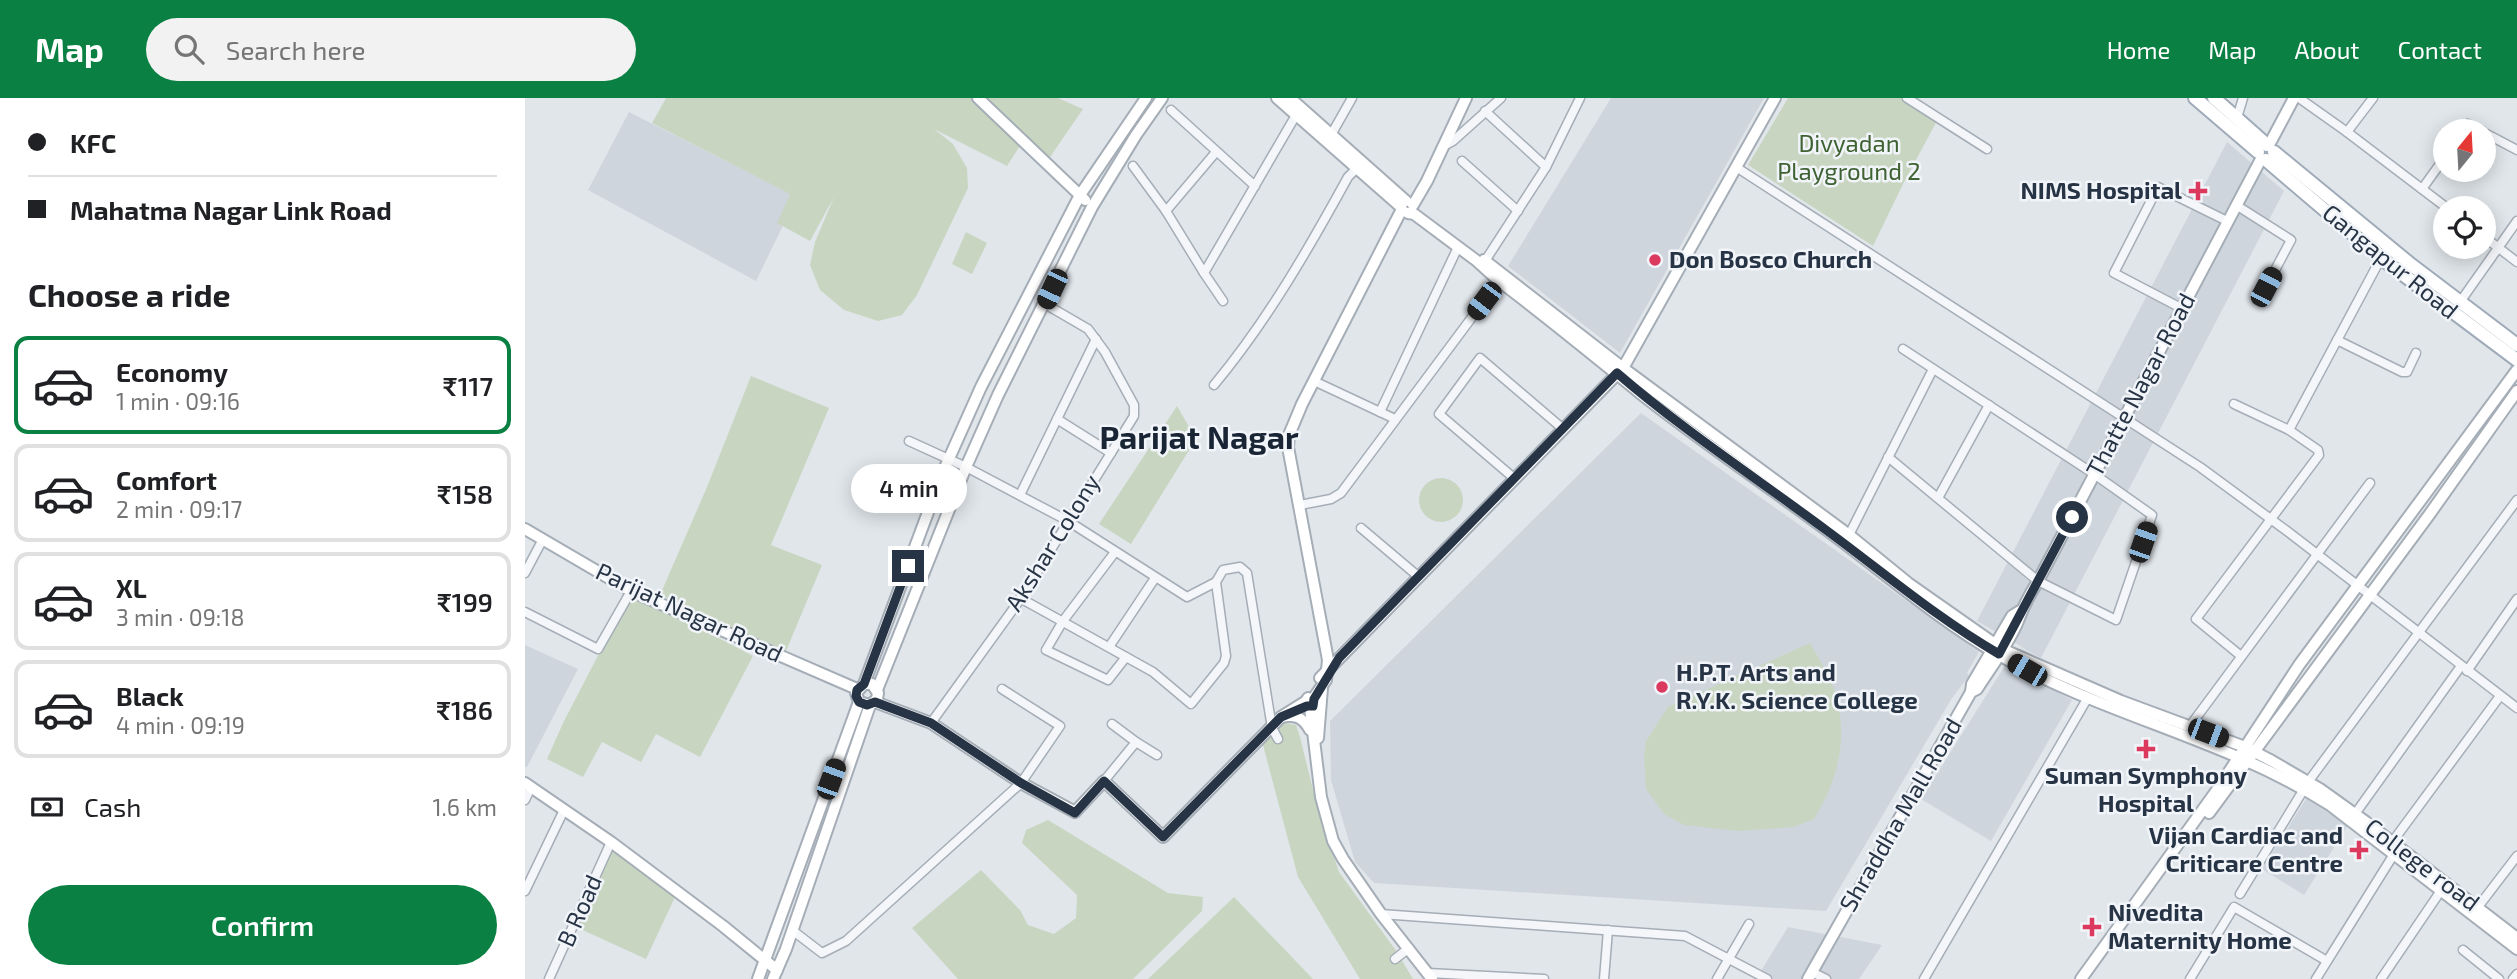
<!DOCTYPE html>
<meta charset="utf-8">
<style>
body{margin:0;font-family:"Exo 2",sans-serif;background:#f2f2f2;color:#202124;height:100vh;display:flex;flex-direction:column;font-size:26px;white-space:nowrap}
*{box-sizing:border-box;margin:0}
p{font-size:23px;color:#757577}
.icon{flex:none;width:38px;height:38px;fill:none;stroke:currentColor;stroke-width:2;stroke-linecap:round;stroke-linejoin:round}
.map{position:relative;flex:1;overflow:hidden}
.side{display:flex;flex-direction:column;background:#fff;width:525px}
.side>*{flex:none}
.hud{display:grid;align-content:center;height:154px;padding:0 28px;background:#fff}
.needle{width:46px;rotate:18deg}
.controls{position:absolute;left:1908px;top:21px;display:grid;gap:14px}
.controls a{display:grid;place-items:center;width:63px;height:63px;border-radius:50%;background:#fff;box-shadow:0 4px 18px #0003;font-size:35px}
.end{position:absolute;width:32px;height:32px;margin:-16px;border:9px solid #273445;background:#fff;box-shadow:0 0 0 4px #fff}
.from{border-radius:50%}
.bubble{position:absolute;height:49px;border-radius:24px;background:#fff;box-shadow:0 4px 18px #0003;font-size:23px;font-weight:600;line-height:49px;text-align:center}
.car{position:absolute;width:21px;height:42px;margin:-21px -10px;border-radius:9px;box-shadow:0 0 5px 2px #0007;background:linear-gradient(#222 24%,#8ab4d8 0 40%,#222 0 76%,#8ab4d8 0 86%,#222 0)}
.hud b{display:flex;align-items:center;gap:24px;height:66px;font-size:26px}
.hud b+b{border-top:2px solid #e0e0e0}
.hud i{width:18px;height:18px;background:#202124}
ul{padding:0;list-style:none}
li{display:flex;align-items:center;gap:21px;height:98px;margin:0 14px 10px;padding:0 14px;border:4px solid #e0e0e0;border-radius:14px}
li div{flex:1}
li b{display:block;font-size:26px}
li em{font-style:normal;font-weight:600}
li.current{border-color:#0b8043}
li>.icon{width:63px;height:63px;stroke-width:1.5}
h2{padding:0 28px;font-size:32px;line-height:84px}
.pay{display:flex;align-items:center;gap:18px;height:77px;padding:0 28px;font-size:26px}
.pay p{margin-inline-start:auto}
.action{display:flex;gap:14px;margin-top:auto;padding:14px 28px}
.action a{flex:1;height:80px;border-radius:42px;background:#0b8043;color:#fff;font-size:28px;font-weight:600;line-height:80px;text-align:center}
header{display:flex;align-items:center;gap:42px;box-sizing:border-box;height:98px;padding:0 35px;background:#0b8043;color:#fff}
header strong{font-size:33px}
nav{display:flex;gap:38px;margin-inline-start:auto;font-size:24px}
.search{width:490px;height:63px;background:#f2f2f2;display:flex;align-items:center;gap:18px;box-sizing:border-box;padding:0 24px;border-radius:38px;color:#757577;font-size:26px}
main{display:flex;flex:1;min-height:0}
.map>svg:first-child{display:block}
.built{fill:#ced5dd}
.green{fill:#c8d6c1}
.lines{fill:none;stroke-linecap:round;stroke-linejoin:round}
.street-casing{stroke:#a5adb6;stroke-width:11}
.secondary-casing{stroke:#a5adb6;stroke-width:14}
.primary-casing{stroke:#9fabb8;stroke-width:16}
.street{stroke:#f4f6f9;stroke-width:8}
.secondary{stroke:#fff;stroke-width:10}
.primary{stroke:#fff;stroke-width:12}
.route{stroke:#273445;stroke-width:9}
.poi-dot{fill:#dc395f;stroke:#f1f4f8;stroke-width:2.5}
.labels{text-anchor:middle;stroke-width:5;stroke-linejoin:round;paint-order:stroke}
.park-label{font-size:24px;fill:#3f6233;stroke:#f1f4f8}
.poi-label{font-size:24px;font-weight:bold;fill:#273445;stroke:#f1f4f8;text-anchor:start}
.street-label{font-size:24px;fill:#273445;stroke:#f1f4f8}
.district-label{font-size:32px;font-weight:bold;fill:#192535;stroke:#f1f4f8}
</style>
<header>
<strong>Map</strong>
<div class="search"><svg class="icon" aria-label="search" viewBox="0 0 24 24"><circle cx="10" cy="10" r="6"/><path d="M15 15l6 6"/></svg>Search here</div>
<nav><a>Home</a><a>Map</a><a>About</a><a>Contact</a></nav>
</header>
<main>
<section class="side">
<div class="hud">
<b><i class="from"></i>KFC</b>
<b><i></i>Mahatma Nagar Link Road</b>
</div>
<h2>Choose a ride</h2>
<ul>
<li class="current"><svg class="icon" aria-label="car" viewBox="0 0 24 24"><path d="M5 17H2v-5l4-1 3-4h7l3 4 3 1v5h-3M9 17h6M6 11h13"/><circle cx="7" cy="17" r="2"/><circle cx="17" cy="17" r="2"/></svg><div><b>Economy</b><p>1 min · 09:16</p></div><em>₹117</em></li>
<li><svg class="icon" aria-label="car" viewBox="0 0 24 24"><path d="M5 17H2v-5l4-1 3-4h7l3 4 3 1v5h-3M9 17h6M6 11h13"/><circle cx="7" cy="17" r="2"/><circle cx="17" cy="17" r="2"/></svg><div><b>Comfort</b><p>2 min · 09:17</p></div><em>₹158</em></li>
<li><svg class="icon" aria-label="car" viewBox="0 0 24 24"><path d="M5 17H2v-5l4-1 3-4h7l3 4 3 1v5h-3M9 17h6M6 11h13"/><circle cx="7" cy="17" r="2"/><circle cx="17" cy="17" r="2"/></svg><div><b>XL</b><p>3 min · 09:18</p></div><em>₹199</em></li>
<li><svg class="icon" aria-label="car" viewBox="0 0 24 24"><path d="M5 17H2v-5l4-1 3-4h7l3 4 3 1v5h-3M9 17h6M6 11h13"/><circle cx="7" cy="17" r="2"/><circle cx="17" cy="17" r="2"/></svg><div><b>Black</b><p>4 min · 09:19</p></div><em>₹186</em></li>
</ul>
<div class="pay"><svg class="icon" aria-label="cash" viewBox="0 0 24 24"><path d="M3 7h18v10H3z"/><circle cx="12" cy="12" r="2"/></svg>Cash<p>1.6 km</p></div>
<div class="action"><a>Confirm</a></div>
</section>
<div class="map">
<svg width="1992" height="881" viewBox="0 0 1992 881">
<rect width="100%" height="100%" fill="#e1e6eb"/>
<g class="built">
<polygon points="1086,0 1239,0 1095,255 983,168"/>
<polygon points="104,14 272,99 231,183 63,92"/>
<polygon points="1702,44 1759,93 1516,560 1452,523"/>
<polygon points="1116,315 1454,554 1442,575 1444,578 1427,600 1301,813 849,785 830,764 806,682 805,623"/>
<polygon points="0,547 53,571 2,669 0,669"/>
<polygon points="1481,566 1547,602 1466,743 1396,701"/>
<polygon points="1781,701 1823,727 1779,797 1737,771"/>
<polygon points="1263,829 1357,847 1334,881 1231,881"/>
</g>
<g class="green">
<polygon points="141,0 533,0 558,11 523,62 500,40 482,68 409,31 428,46 442,70 443,90 392,197 377,217 353,223 319,212 295,192 285,167 290,144 309,99 285,143 252,125 265,96 127,25"/>
<polygon points="1263,0 1378,0 1413,21 1378,86 1348,148 1223,67"/>
<polygon points="441,134 462,145 447,176 427,166"/>
<polygon points="226,278 304,310 246,447 297,467 261,553 135,497 182,389"/>
<polygon points="652,308 671,341 606,446 574,426"/>
<circle cx="916" cy="402" r="22"/>
<polygon points="106,494 228,558 175,659 131,636 116,664 77,644 58,679 22,661 39,623"/>
<path d="M 1285,545 C 1293,560 1303,574 1308,589 C 1325,635 1314,681 1289,721 L 1268,729 L 1213,733 L 1159,727 L 1139,716 L 1121,691 L 1119,658 L 1121,643 L 1143,609 Z"/>
<polygon points="759,625 771,627 775,639 790,700 814,774 872,854 888,881 835,881 773,779 738,647"/>
<polygon points="523,722 643,795 678,799 677,813 608,881 433,881 387,830 456,772 495,812 503,827 529,836 551,820 552,797 497,745 501,732"/>
<polygon points="88,752 150,799 121,861 51,829"/>
<polygon points="709,799 788,881 623,881"/>
</g>
<g class="lines">
<defs>
<g id="street">
<polyline points="1382,0 1462,51"/>
<polyline points="1774,0 1822,34 1848,0"/>
<polyline points="646,12 730,88"/>
<polyline points="960,13 1021,69"/>
<polyline points="1712,20 1718,0"/>
<polyline points="1938,33 1943,26 1957,33"/>
<polyline points="1822,34 1922,110"/>
<polyline points="1958,34 1992,52"/>
<polyline points="806,37 827,0"/>
<polyline points="917,49 928,43 976,0"/>
<polyline points="937,63 993,113"/>
<polyline points="608,68 641,113 679,175"/>
<polyline points="1211,69 1675,369 1762,433 1992,610"/>
<polyline points="1897,91 1920,59"/>
<polyline points="1711,107 1766,142 1741,189"/>
<polyline points="641,113 691,54"/>
<polyline points="1958,138 1992,164"/>
<polyline points="960,163 1021,69 1055,0"/>
<polyline points="698,203 679,175 771,17"/>
<polyline points="1935,204 1992,123"/>
<polyline points="1656,210 1589,175 1633,89 1702,123"/>
<polyline points="1812,242 1877,274 1882,274 1891,255"/>
<polyline points="789,283 870,321"/>
<path d="M 689,287 C 742,223 783,152 823,79 L 831,71"/>
<polyline points="1709,306 1764,332 1793,352 1794,357 1671,521 1716,558"/>
<polyline points="855,314 933,149"/>
<polyline points="532,321 586,355"/>
<polyline points="1764,332 1856,160"/>
<polyline points="384,343 441,369 543,423 662,499 691,484"/>
<polyline points="1363,359 1513,483 1591,522 1627,417 1569,376 1378,251"/>
<polyline points="990,381 914,316 955,260 1037,330"/>
<polyline points="495,397 571,241"/>
<polyline points="1413,400 1464,307"/>
<polyline points="775,407 806,401 816,395 974,183"/>
<polyline points="836,430 894,479"/>
<polyline points="1324,437 1408,271"/>
<polyline points="590,454 538,523 521,552 583,582 601,559"/>
<polyline points="0,475 18,441"/>
<polyline points="495,500 628,574 666,606 699,565 701,558 691,484 698,472 715,469 722,475 747,630 753,641"/>
<polyline points="0,514 73,551 106,493"/>
<polyline points="584,549 630,480"/>
<polyline points="1942,573 1992,501"/>
<polyline points="406,625 494,503 609,318 609,307 580,254 563,231 520,206"/>
<polyline points="1665,628 1845,385"/>
<polyline points="611,644 632,657"/>
<polyline points="579,683 611,644 587,626"/>
<polyline points="1783,684 1992,402"/>
<polyline points="0,702 6,689"/>
<polyline points="1830,716 1936,568"/>
<polyline points="1868,743 1975,598"/>
<polyline points="0,793 39,712"/>
<polyline points="1715,796 1779,691"/>
<polyline points="1953,809 1992,758"/>
<polyline points="856,816 1160,838 1242,881"/>
<polyline points="267,832 297,855 321,843 496,685 535,628 477,591"/>
<polyline points="1938,852 1974,881"/>
<polyline points="870,861 884,850"/>
<polyline points="1287,874 1301,881"/>
<polyline points="903,875 1019,881"/>
<polyline points="24,881 86,744"/>
<polyline points="1079,881 1083,832"/>
<polyline points="1192,881 1224,826"/>
<polyline points="1399,881 1562,601"/>
<polyline points="1665,881 1709,809 1802,863"/>
<polyline points="1791,881 1869,756"/>
<polyline points="1856,881 1917,791"/>
<polyline points="1988,881 1992,876"/>
</g>
<g id="secondary">
<polyline points="453,0 560,102"/>
<polyline points="752,0 876,109"/>
<polyline points="765,0 881,103"/>
<polyline points="1744,47 1769,0"/>
<polyline points="888,107 902,83 941,0"/>
<path d="M 883,115 L 889,116 L 952,163 L 974,183 C 1022,219 1068,257 1115,295 C 1177,344 1243,388 1307,436 C 1362,477 1414,522 1474,557 C 1580,618 1702,641 1805,707 L 1992,851"/>
<polyline points="959,162 1098,270 1324,437 1383,485 1477,551 1596,603 1720,649 1747,663 1795,691 1841,724 1992,840"/>
<polyline points="0,431 106,493 332,591"/>
<polyline points="795,580 1098,270 1250,0"/>
<polyline points="339,586 347,586 353,595 352,601 345,607 334,604 331,595 339,586 418,374 456,289 555,97 621,0"/>
<polyline points="352,592 441,369 473,297 567,109 611,37 637,0"/>
<polyline points="1446,594 1447,586 1487,518 1495,513"/>
<polyline points="783,600 780,605 785,609 796,699 808,743 818,761 856,816 907,881"/>
<polyline points="788,601 801,582 803,562 763,349 764,337 777,306 877,111"/>
<polyline points="350,604 406,625 496,685 550,714 579,683 638,739 756,619 780,604"/>
<path d="M 756,619 C 770,616 778,619 785,632"/>
<polyline points="793,640 797,590"/>
<polyline points="0,685 86,744 198,828 252,872"/>
<polyline points="1684,715 1904,417 1992,293"/>
<polyline points="233,881 334,604"/>
<polyline points="248,881 261,851 345,607"/>
<path d="M 1283,881 L 1446,594 L 1452,591 C 1466,569 1483,547 1493,523 C 1498,509 1505,496 1513,483 L 1736,61"/>
<polyline points="1556,881 1692,692 1774,567 1992,272"/>
</g>
<g id="primary">
<polyline points="1670,0 1733,54"/>
<polyline points="1689,0 1742,47"/>
<polyline points="1749,54 1884,165 1992,247"/>
<polyline points="1741,62 1856,160 1992,262"/>
</g>
</defs>
<use href="#street" class="street-casing"/>
<use href="#secondary" class="secondary-casing"/>
<use href="#primary" class="primary-casing"/>
<use href="#street" class="street"/>
<use href="#secondary" class="secondary"/>
<use href="#primary" class="primary"/>
</g>
<g class="lines">
<path class="route" d="M 383,468 L 339,586 L 332,592 L 331,598 L 334,604 L 342,607 L 350,604 L 406,625 L 496,685 L 550,715 L 579,683 L 638,739 L 756,619 L 782,608 L 788,608 L 789,601 L 814,560 L 1092,275 C 1158,332 1231,380 1301,432 C 1358,474 1412,520 1474,556 L 1547,419"/>
</g>
<g class="poi-dot">
<path d="M1669.5 82.5h7v7h7v7h-7v7h-7v-7h-7v-7h7z"/>
<circle cx="1130" cy="162" r="7"/>
<circle cx="1137" cy="589" r="7"/>
<path d="M1617.5 640.5h7v7h7v7h-7v7h-7v-7h-7v-7h7z"/>
<path d="M1830.5 741.5h7v7h7v7h-7v7h-7v-7h-7v-7h7z"/>
<path d="M1563.5 818.5h7v7h7v7h-7v7h-7v-7h-7v-7h7z"/>
</g>
<g class="labels">
<g class="park-label">
<text x="1324" y="54">Divyadan<tspan x="1324" dy="28">Playground 2</tspan></text>
</g>
<g class="poi-label">
<text x="1657" y="101" text-anchor="end">NIMS Hospital</text>
<text x="1144" y="170">Don Bosco Church</text>
<text x="1151" y="583">H.P.T. Arts and<tspan x="1151" dy="28">R.Y.K. Science College</tspan></text>
<text x="1621" y="686" text-anchor="middle">Suman Symphony<tspan x="1621" dy="28">Hospital</tspan></text>
<text x="1818" y="746" text-anchor="end">Vijan Cardiac and<tspan x="1818" dy="28">Criticare Centre</tspan></text>
<text x="1583" y="823">Nivedita<tspan x="1583" dy="28">Maternity Home</tspan></text>
</g>
<g class="street-label">
<text transform="translate(1865 164) rotate(39)" y="8">Gangapur Road</text>
<text transform="translate(1616 287) rotate(-62)" y="8">Thatte Nagar Road</text>
<text transform="translate(528 445) rotate(-58)" y="8">Akshar Colony</text>
<text transform="translate(164 515) rotate(25)" y="8">Parijat Nagar Road</text>
<text transform="translate(1376 717) rotate(-60)" y="8">Shraddha Mall Road</text>
<text transform="translate(1897 767) rotate(37)" y="8">College road</text>
<text transform="translate(55 813) rotate(-66)" y="8">B Road</text>
</g>
<g class="district-label">
<text x="674" y="351">Parijat Nagar</text>
</g>
</g>
</svg>
<div class="controls">
<a><svg class="needle" viewBox="-14 -14 28 28"><path d="M0-13l5 13h-10z" fill="#e53935"/><path d="M0 13l5-13h-10z" fill="#757577"/></svg></a>
<a><svg class="icon" aria-label="locate" viewBox="0 0 24 24"><circle cx="12" cy="12" r="6"/><path d="M12 2v4M12 18v4M2 12h4M18 12h4"/></svg></a>
</div>
<i class="end from" style="left:1547px;top:419px"></i>
<i class="end" style="left:383px;top:468px"></i>
<div class="bubble" style="left:326px;top:366px;width:116px">4 min</div>
<i class="car" style="left:1741px;top:189px;rotate:28deg"></i>
<i class="car" style="left:527px;top:191px;rotate:205deg"></i>
<i class="car" style="left:959px;top:203px;rotate:217deg"></i>
<i class="car" style="left:1618px;top:444px;rotate:19deg"></i>
<i class="car" style="left:1502px;top:572px;rotate:300deg"></i>
<i class="car" style="left:1683px;top:635px;rotate:111deg"></i>
<i class="car" style="left:306px;top:681px;rotate:20deg"></i>
</div>
</main>
